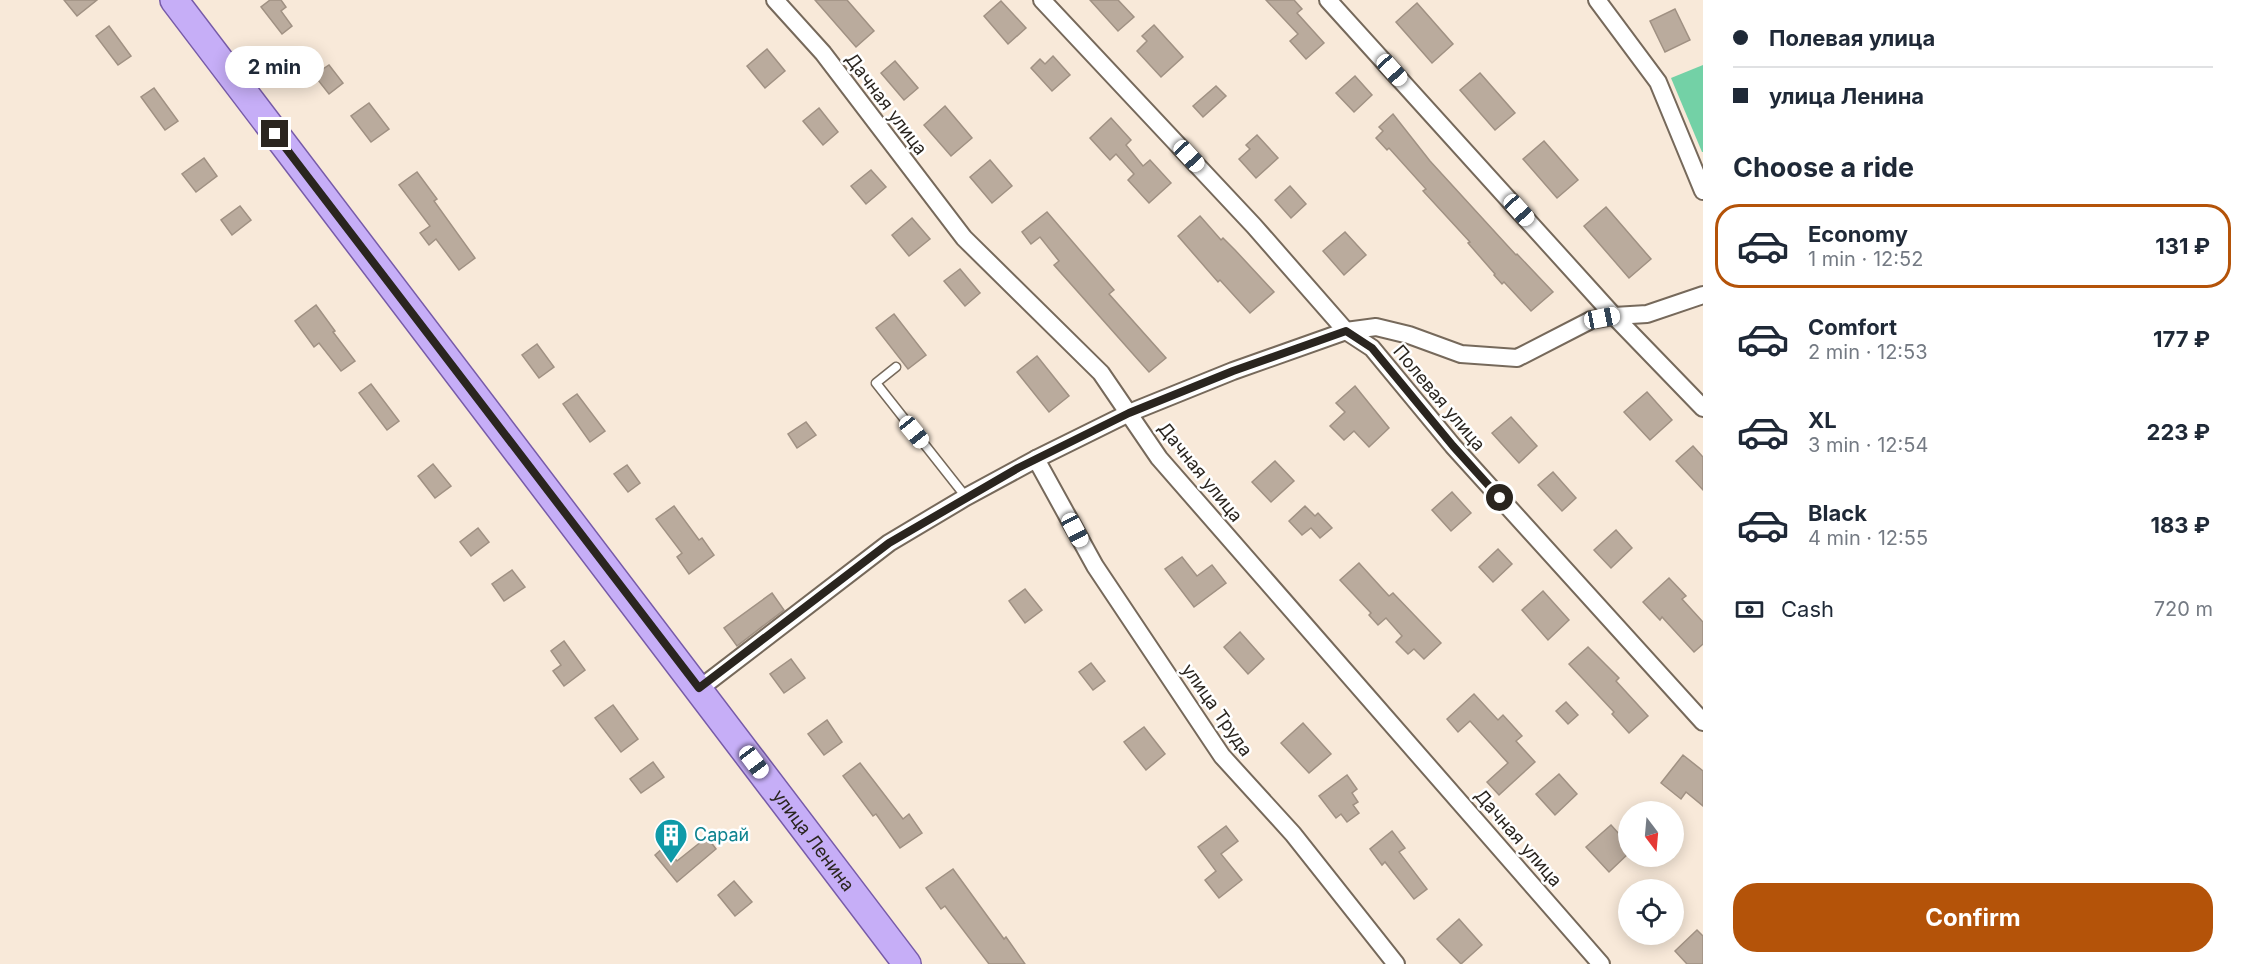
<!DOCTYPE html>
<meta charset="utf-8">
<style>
body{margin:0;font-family:Inter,sans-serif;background:#f2f2f3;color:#1f2937;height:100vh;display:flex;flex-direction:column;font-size:22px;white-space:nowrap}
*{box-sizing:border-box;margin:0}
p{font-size:20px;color:#747a83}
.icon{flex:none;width:33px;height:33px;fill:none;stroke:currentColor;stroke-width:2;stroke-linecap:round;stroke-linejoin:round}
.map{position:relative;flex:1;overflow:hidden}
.details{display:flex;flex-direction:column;background:#fff;width:540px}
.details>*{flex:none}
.top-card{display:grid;align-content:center;height:132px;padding:0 30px;background:#fff}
.needle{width:39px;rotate:164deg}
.buttons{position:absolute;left:1618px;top:801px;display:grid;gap:12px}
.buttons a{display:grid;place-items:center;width:66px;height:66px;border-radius:50%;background:#fff;box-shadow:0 3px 15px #0003;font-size:30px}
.end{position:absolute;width:27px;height:27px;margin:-14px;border:8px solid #2a251f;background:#fff;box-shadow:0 0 0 3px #fff}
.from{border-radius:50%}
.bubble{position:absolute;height:42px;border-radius:21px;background:#fff;box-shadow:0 3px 15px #0003;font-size:20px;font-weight:700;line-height:42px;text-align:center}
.car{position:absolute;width:18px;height:36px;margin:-18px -9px;border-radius:8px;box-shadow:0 0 4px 2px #0007;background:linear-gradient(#fff 24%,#345 0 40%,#fff 0 76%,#345 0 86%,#fff 0)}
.top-card b{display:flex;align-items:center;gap:21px;height:57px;font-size:22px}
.top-card b+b{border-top:2px solid #e0e1e3}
.top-card i{width:15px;height:15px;background:#1f2937}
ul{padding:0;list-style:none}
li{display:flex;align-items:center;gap:18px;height:84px;margin:0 12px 9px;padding:0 18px;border:3px solid transparent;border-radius:24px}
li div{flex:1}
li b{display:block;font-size:22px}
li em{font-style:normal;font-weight:700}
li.current{border-color:#b45309}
li>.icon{width:54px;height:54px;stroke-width:1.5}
h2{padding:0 30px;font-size:27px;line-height:72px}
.pay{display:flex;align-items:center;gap:15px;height:66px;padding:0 30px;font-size:22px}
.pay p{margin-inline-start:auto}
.primary-button{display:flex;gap:12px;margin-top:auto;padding:12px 30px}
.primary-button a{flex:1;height:69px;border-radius:24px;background:#b45309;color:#fff;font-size:24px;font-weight:700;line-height:69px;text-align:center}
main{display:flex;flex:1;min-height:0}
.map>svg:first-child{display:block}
.green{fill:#73d1a6}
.building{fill:#baab9d;stroke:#a09183;stroke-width:1.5}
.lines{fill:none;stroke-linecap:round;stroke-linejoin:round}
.service-casing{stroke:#76695b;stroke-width:11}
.minor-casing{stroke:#76695b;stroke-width:20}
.primary-casing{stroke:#775ba8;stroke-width:30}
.service{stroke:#fff;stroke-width:8}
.minor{stroke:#fff;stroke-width:16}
.primary{stroke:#c6aef7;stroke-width:27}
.route{stroke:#2a251f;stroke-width:8}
.labels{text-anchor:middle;stroke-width:5;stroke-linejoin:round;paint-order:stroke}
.street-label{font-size:18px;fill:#2a251f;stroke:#fff}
.culture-label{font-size:18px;fill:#0d838f;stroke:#fff;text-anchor:start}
</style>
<main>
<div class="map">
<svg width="1703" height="964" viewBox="0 0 1703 964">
<rect width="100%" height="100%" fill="#f8e9d9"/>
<polygon class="green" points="1703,65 1703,152 1702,152 1671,78"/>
<g class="building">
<polygon points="64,0 97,0 77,16"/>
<polygon points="270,0 281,0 286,7 281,11 292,26 282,34 261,7"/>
<polygon points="815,0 847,0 874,31 856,47"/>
<polygon points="1090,0 1118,0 1134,17 1118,31"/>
<polygon points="1266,0 1294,0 1302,9 1297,13 1324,43 1306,59 1290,41 1298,34"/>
<polygon points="1001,1 1026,28 1008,44 984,16"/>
<polygon points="1417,3 1453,44 1432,63 1396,22"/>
<polygon points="1675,9 1690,40 1665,52 1650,21"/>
<polygon points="1154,25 1183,57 1161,77 1137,51 1147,41 1142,36"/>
<polygon points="109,26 131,56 118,65 96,36"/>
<polygon points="767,49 785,71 765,88 747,66"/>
<polygon points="1053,56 1070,75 1052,91 1031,68 1040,59 1045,64"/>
<polygon points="895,61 918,88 904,100 881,73"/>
<polygon points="329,65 343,83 329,94 314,75"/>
<polygon points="1480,73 1515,113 1495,130 1460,90"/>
<polygon points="1355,76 1372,95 1354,112 1336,93"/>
<polygon points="1216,86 1226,96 1203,117 1193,106"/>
<polygon points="154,88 178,121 165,130 141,97"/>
<polygon points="369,103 389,129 371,142 351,116"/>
<polygon points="945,106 972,138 951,156 924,125"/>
<polygon points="819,108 838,132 823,145 803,121"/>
<polygon points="1393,114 1430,161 1516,255 1517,254 1553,292 1531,311 1504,282 1502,284 1494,275 1495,274 1468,243 1470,242 1423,191 1426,189 1389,148 1387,150 1376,138 1383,131 1379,127"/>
<polygon points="1111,118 1131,140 1126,145 1143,166 1150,160 1171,183 1149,203 1128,180 1134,174 1116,154 1110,160 1090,138"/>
<polygon points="1257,135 1278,158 1256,178 1239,159 1250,149 1246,145"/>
<polygon points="1544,141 1578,180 1557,198 1523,159"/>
<polygon points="204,158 217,176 196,192 182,174"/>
<polygon points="990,160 1012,186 992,203 970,177"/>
<polygon points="871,170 886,187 866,204 851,186"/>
<polygon points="417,172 437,199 434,201 475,258 459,270 436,239 429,245 420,233 430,226 399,185"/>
<polygon points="1290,186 1306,204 1291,218 1275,200"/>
<polygon points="240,206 251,220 232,235 221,220"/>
<polygon points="1606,207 1651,259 1629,278 1584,226"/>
<polygon points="1047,212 1114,290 1109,294 1166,358 1149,372 1054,265 1059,261 1040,237 1031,244 1022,232"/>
<polygon points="1200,216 1221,240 1223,238 1235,250 1274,292 1250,313 1220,280 1218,282 1178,236"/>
<polygon points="912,218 930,239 909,256 892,235"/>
<polygon points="1345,232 1366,255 1344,275 1323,251"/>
<polygon points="960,269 980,293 965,306 944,281"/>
<polygon points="316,305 335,331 333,332 355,361 341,371 319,343 314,347 295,321"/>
<polygon points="894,314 926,355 908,369 876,328"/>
<polygon points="537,344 554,367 539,378 522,355"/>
<polygon points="1037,356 1069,396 1049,412 1017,372"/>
<polygon points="371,384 399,421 387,430 359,393"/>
<polygon points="1355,386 1389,428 1369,447 1354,431 1344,440 1330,426 1345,412 1336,403"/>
<polygon points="1647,392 1672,420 1650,440 1624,412"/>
<polygon points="577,394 605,431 590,442 563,404"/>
<polygon points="1511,417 1537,446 1519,463 1492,433"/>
<polygon points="806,422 816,435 797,448 788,434"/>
<polygon points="1693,446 1703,457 1703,490 1676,461"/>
<polygon points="1275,461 1294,481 1271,502 1252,482"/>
<polygon points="433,464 451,486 435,498 418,476"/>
<polygon points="627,465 640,483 628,492 614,474"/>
<polygon points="1553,472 1576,498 1562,511 1538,485"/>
<polygon points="1452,492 1471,513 1451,531 1432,510"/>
<polygon points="674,506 699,540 702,538 714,555 689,574 677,557 682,553 656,519"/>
<polygon points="1305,506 1315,516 1318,513 1332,528 1320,538 1311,528 1302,535 1289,521"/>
<polygon points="478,528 489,542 471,556 460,542"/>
<polygon points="1616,530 1632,548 1611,568 1594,550"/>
<polygon points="1498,549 1512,564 1493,582 1479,567"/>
<polygon points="1182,557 1197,576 1212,565 1226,583 1194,607 1165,569"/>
<polygon points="1359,563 1389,596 1393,593 1441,643 1424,659 1414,649 1408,654 1396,642 1402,636 1386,618 1378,625 1369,615 1371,613 1340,580"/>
<polygon points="512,570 525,587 504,601 492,584"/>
<polygon points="1669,578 1686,596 1682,599 1703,622 1703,644 1694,652 1662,617 1660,620 1643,602"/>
<polygon points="1025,589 1042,610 1025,623 1009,601"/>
<polygon points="1543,591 1569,620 1548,640 1522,610"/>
<polygon points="772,593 784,610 737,646 724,628"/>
<polygon points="1240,632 1264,659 1248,674 1224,647"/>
<polygon points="564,641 585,670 564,686 553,671 561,665 551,651"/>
<polygon points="1588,647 1619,678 1616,681 1648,716 1629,733 1612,714 1614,712 1569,664"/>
<polygon points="791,659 805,678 784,693 770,674"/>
<polygon points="1091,663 1105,681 1093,690 1079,672"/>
<polygon points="1474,694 1498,720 1503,715 1522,736 1516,741 1535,762 1499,795 1487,782 1508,763 1470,721 1458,732 1447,719"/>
<polygon points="1566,702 1578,715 1568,724 1556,711"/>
<polygon points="613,705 638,739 621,752 595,718"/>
<polygon points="827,720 842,742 824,755 808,734"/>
<polygon points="1303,723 1331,754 1309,773 1281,743"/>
<polygon points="1144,727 1165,754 1146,770 1124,742"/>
<polygon points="1683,755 1703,771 1703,806 1686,792 1681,799 1661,783"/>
<polygon points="653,762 664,777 641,793 630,779"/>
<polygon points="860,763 903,819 909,814 922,833 900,848 876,814 873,816 843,776"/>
<polygon points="1559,774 1577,794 1555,815 1536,794"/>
<polygon points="1347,775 1357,789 1352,793 1358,802 1353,805 1359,813 1347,822 1341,814 1336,818 1319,796"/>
<polygon points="1611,825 1629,845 1629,853 1609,872 1586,847"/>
<polygon points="1226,826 1238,841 1221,854 1242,880 1219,898 1205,880 1216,871 1198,847"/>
<polygon points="1392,831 1405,848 1399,852 1427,889 1414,899 1385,862 1382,865 1370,849"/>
<polygon points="707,837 716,849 677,882 655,855 665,846 677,861"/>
<polygon points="953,869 1004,939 1006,937 1025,964 989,964 945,906 941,909 926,888"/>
<polygon points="734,881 752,902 735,916 718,895"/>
<polygon points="1459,919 1482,945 1461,964 1437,939"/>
<polygon points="1697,930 1703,936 1703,964 1687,964 1675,951"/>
</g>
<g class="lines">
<defs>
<polyline id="service" points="896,367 876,383 966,497"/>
<g id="minor">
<polyline points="775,0 823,53 964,238 1101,373 1159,458 1601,964"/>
<polyline points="1042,0 1254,226 1346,331 1372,348 1453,446 1703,722"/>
<polyline points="1328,0 1614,316 1703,408"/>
<polyline points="1597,0 1658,82 1703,191"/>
<polyline points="1036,459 1095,566 1222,756 1293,834 1396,964"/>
<polyline points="699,689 889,543 966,497 1036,459 1129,413 1233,371 1346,331 1376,327 1409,335 1461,354 1517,358 1591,320 1614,316 1647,314 1703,295"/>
</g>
<g id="primary">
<path id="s1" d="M 174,0 L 907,964"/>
</g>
</defs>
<use href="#service" class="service-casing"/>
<use href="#minor" class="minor-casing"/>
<use href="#primary" class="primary-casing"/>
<use href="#service" class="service"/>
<use href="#minor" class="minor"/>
<use href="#primary" class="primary"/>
</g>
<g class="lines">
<polyline class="route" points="275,134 699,688 889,543 1018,468 1129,413 1233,371 1346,331 1372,348 1453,446 1500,498"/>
</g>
<defs>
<symbol id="building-pin" viewBox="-11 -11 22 30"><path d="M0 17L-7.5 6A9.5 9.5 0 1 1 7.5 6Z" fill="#0f9aa8" stroke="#fff"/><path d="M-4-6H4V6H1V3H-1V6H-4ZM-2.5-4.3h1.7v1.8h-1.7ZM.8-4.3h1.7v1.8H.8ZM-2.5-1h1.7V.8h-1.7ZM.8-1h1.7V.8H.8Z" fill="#fff"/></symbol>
</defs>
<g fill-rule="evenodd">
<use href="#building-pin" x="652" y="816" width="38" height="52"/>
</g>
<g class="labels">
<g class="street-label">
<text transform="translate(886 104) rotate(53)" y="6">Дачная улица</text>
<text transform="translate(1439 398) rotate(50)" y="6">Полевая улица</text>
<text transform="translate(1200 472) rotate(51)" y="6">Дачная улица</text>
<text transform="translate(1217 710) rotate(55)" y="6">улица Труда</text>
<text transform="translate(1518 838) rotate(49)" y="6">Дачная улица</text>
<text dy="6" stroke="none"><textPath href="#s1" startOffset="1056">улица Ленина</textPath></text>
</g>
<g class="culture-label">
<text x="694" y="841">Сарай</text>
</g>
</g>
</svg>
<div class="buttons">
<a><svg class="needle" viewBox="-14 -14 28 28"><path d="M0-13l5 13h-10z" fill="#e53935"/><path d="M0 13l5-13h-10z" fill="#747a83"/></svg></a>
<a><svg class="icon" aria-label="locate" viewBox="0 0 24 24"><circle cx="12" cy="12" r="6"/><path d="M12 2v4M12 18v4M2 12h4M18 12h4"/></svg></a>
</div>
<i class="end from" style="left:1500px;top:498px"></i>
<i class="end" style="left:275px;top:134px"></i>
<div class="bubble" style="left:225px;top:46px;width:99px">2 min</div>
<i class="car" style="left:1392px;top:70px;rotate:138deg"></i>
<i class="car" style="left:1189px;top:156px;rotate:137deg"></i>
<i class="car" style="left:1519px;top:210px;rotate:138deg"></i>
<i class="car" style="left:1602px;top:318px;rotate:79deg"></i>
<i class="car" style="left:914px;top:432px;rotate:141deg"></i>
<i class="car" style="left:1075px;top:530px;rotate:152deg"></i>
<i class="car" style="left:754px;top:762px;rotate:143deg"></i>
</div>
<section class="details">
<div class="top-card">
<b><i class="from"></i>Полевая улица</b>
<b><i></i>улица Ленина</b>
</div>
<h2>Choose a ride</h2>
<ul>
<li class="current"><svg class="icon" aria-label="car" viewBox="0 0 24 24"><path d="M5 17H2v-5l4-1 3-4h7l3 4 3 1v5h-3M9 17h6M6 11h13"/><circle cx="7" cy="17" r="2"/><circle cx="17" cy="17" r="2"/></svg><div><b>Economy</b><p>1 min · 12:52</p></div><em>131 ₽</em></li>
<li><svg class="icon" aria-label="car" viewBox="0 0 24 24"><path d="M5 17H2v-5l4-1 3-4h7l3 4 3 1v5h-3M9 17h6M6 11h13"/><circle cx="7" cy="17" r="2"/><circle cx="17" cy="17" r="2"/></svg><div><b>Comfort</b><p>2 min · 12:53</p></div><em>177 ₽</em></li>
<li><svg class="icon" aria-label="car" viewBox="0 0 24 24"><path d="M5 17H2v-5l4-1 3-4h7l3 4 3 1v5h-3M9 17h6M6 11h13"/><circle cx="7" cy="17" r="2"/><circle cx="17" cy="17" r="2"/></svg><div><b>XL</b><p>3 min · 12:54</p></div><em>223 ₽</em></li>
<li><svg class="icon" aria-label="car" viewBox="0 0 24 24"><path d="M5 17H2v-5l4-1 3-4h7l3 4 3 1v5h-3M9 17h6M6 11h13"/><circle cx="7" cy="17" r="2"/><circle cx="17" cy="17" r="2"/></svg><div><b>Black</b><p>4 min · 12:55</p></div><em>183 ₽</em></li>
</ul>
<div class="pay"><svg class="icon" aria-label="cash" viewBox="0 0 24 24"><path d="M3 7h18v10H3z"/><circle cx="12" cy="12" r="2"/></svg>Cash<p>720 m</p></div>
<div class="primary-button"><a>Confirm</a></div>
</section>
</main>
